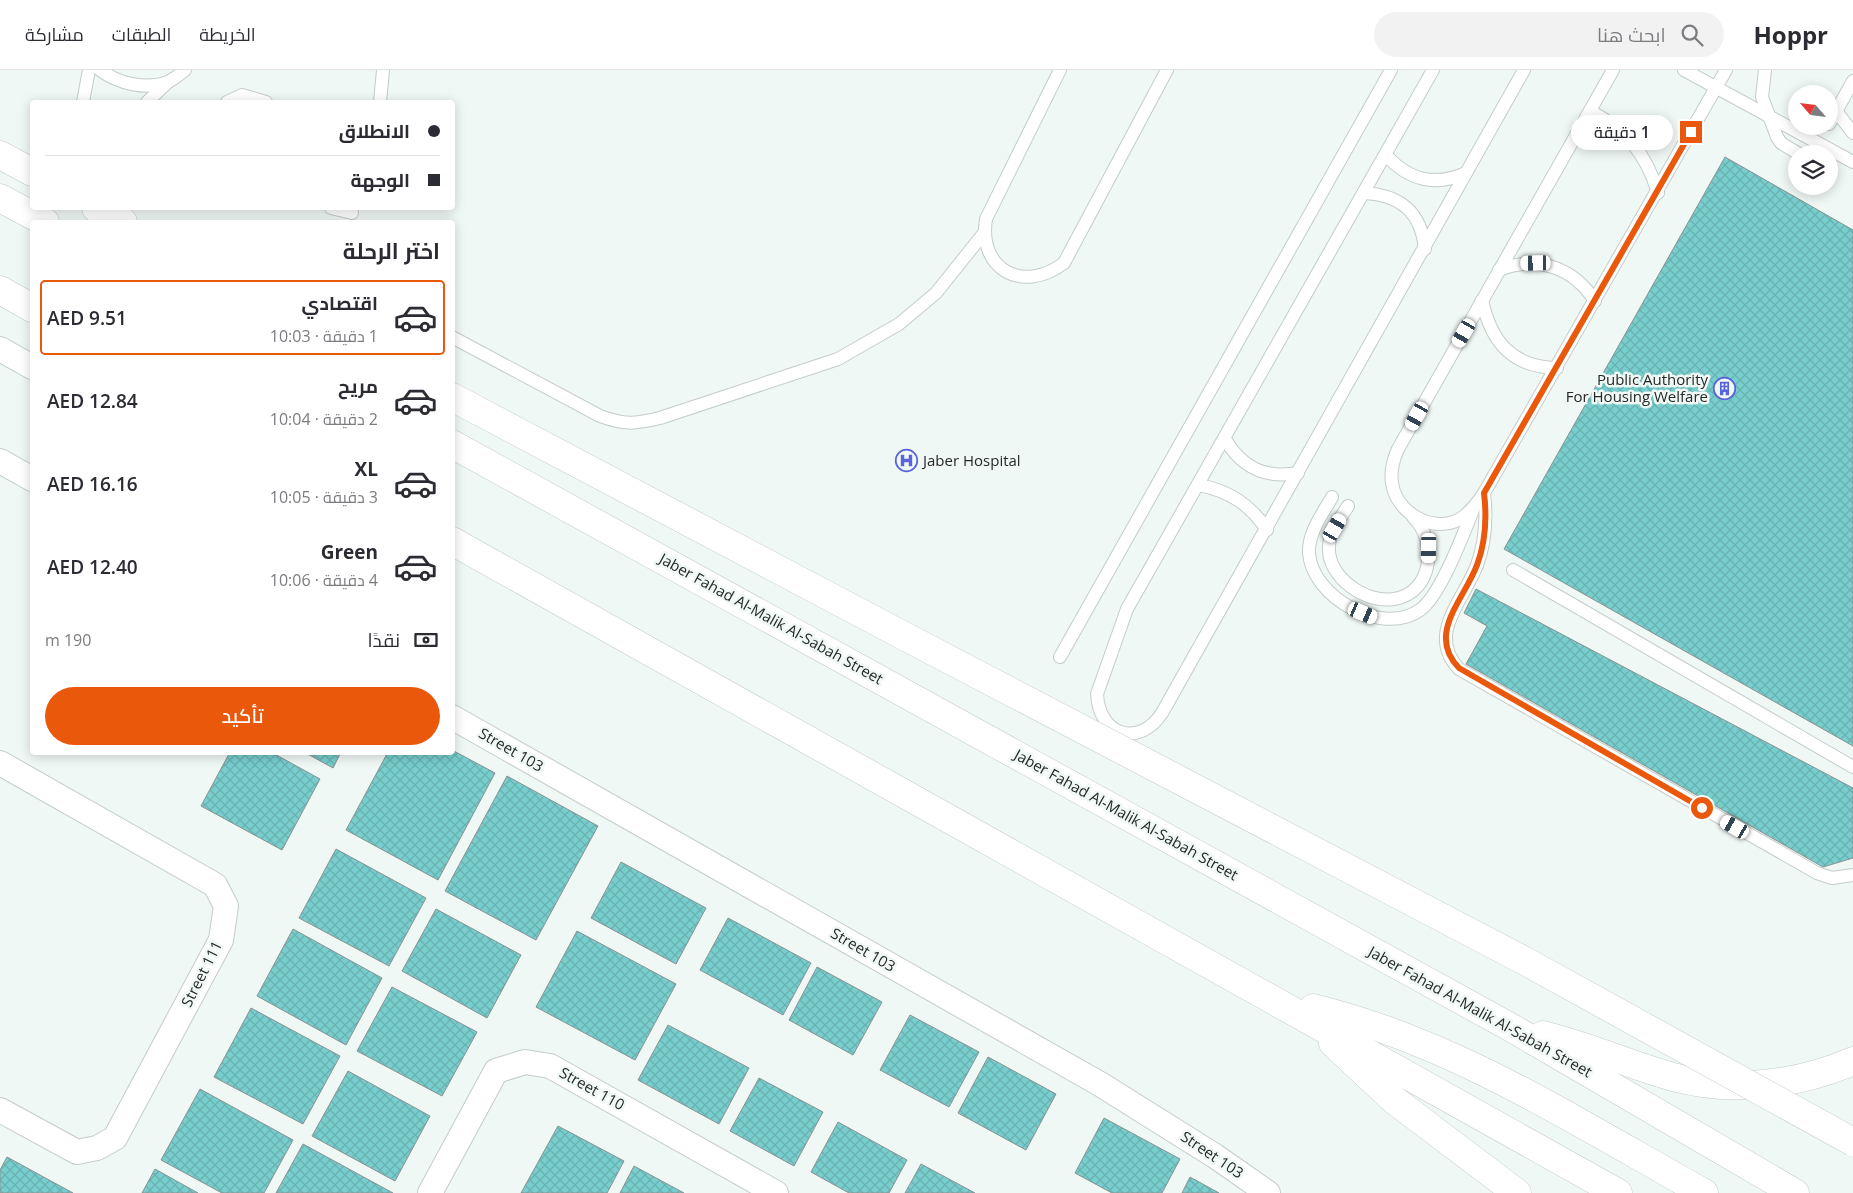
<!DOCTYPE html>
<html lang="ar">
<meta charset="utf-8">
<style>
body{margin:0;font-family:"Open Sans",Cairo,sans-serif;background:#f2f2f3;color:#2b2b33;direction:rtl;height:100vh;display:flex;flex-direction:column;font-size:19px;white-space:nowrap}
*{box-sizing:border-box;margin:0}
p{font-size:16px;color:#7c7c81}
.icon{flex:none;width:28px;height:28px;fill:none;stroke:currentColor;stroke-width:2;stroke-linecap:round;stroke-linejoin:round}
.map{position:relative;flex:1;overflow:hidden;direction:ltr}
.side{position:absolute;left:30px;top:150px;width:425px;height:535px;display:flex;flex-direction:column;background:#fff;border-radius:5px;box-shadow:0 2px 12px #0003;direction:rtl}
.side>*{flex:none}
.banner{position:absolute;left:30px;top:30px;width:425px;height:110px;border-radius:5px;box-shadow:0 2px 12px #0003;direction:rtl;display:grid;align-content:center;height:110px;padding:0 15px;background:#fff}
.needle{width:32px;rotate:298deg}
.fabs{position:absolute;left:1788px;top:15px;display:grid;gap:10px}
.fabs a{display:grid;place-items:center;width:50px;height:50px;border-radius:50%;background:#fff;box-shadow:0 2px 12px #0003;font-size:25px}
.end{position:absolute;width:22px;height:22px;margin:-11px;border:6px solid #ea580c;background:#fff;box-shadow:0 0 0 2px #fff}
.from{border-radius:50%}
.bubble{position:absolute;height:35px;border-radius:18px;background:#fff;box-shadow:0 2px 12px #0003;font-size:16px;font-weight:600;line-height:35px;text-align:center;direction:rtl}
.car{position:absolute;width:15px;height:30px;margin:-15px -8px;border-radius:6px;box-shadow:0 0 4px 1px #0007;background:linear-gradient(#fff 24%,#345 0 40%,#fff 0 76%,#345 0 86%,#fff 0)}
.banner b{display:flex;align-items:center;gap:18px;height:48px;font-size:19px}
.banner b+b{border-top:1px solid #e1e1e2}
.banner i{width:12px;height:12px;background:#2b2b33}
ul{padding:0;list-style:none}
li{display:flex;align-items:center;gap:15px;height:75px;margin:0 10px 8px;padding:0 5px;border:2px solid transparent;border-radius:5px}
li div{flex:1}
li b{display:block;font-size:19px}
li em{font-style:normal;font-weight:600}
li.current{border-color:#ea580c}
li>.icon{width:45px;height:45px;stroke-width:1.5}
h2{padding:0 15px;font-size:22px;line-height:60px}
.pay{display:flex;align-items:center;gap:12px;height:55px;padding:0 15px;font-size:19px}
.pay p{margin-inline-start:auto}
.action{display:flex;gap:10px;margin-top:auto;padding:10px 15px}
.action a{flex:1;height:58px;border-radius:30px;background:#ea580c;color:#fff;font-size:20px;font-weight:600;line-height:58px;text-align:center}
header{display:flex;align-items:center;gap:30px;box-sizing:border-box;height:70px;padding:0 25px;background:#fff;border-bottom:1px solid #e1e1e2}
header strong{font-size:24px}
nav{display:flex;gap:28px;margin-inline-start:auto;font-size:18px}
.search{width:350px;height:45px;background:#f2f2f3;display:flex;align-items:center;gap:12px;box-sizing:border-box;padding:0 18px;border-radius:28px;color:#7c7c81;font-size:19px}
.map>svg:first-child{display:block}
.building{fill:url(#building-cross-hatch);stroke:#8a9292}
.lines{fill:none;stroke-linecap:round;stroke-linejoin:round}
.lane-casing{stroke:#c4ccc9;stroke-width:14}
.street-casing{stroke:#c4ccc9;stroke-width:26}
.secondary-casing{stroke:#c4ccc9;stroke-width:29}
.highway-casing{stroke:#c4ccc9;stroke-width:29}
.lane{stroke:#fff;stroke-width:12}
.street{stroke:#fff;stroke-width:24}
.secondary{stroke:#fff;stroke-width:28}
.highway{stroke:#fff;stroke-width:28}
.highway-bridge-casing{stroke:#c4ccc9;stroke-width:29;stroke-linecap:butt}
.highway-bridge{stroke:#fff;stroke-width:28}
.route{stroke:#ea580c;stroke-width:6}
.labels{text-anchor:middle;stroke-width:5;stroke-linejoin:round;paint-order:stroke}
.poi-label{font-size:15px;fill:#262928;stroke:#f0f8f6;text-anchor:end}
.street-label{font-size:15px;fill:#262928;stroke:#f0f8f6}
</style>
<header>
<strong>Hoppr</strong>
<div class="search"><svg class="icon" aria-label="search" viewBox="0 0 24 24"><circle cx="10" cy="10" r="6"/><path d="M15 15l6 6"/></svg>ابحث هنا</div>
<nav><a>الخريطة</a><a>الطبقات</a><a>مشاركة</a></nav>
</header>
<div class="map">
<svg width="1853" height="1123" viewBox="0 0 1853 1123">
<defs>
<pattern id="building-cross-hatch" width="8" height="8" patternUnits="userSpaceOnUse" patternTransform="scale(1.25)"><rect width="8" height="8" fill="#77cecd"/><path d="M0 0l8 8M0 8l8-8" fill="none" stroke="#67b1b0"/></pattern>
</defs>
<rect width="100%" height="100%" fill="#f0f8f6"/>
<g class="building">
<polygon points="1725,87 1853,160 1853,676 1504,479"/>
<polygon points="1476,519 1853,718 1853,788 1823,797 1466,594 1487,556 1464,543"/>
<polygon points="452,680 495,703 438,810 346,760 388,682 452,682"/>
<polygon points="230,682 271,682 320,709 282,780 201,736"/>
<polygon points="304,682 341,682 333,698"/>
<polygon points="507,706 598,756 536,870 445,821"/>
<polygon points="336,779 426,828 389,896 299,848"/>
<polygon points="621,792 706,838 676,894 591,848"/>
<polygon points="436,839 521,885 487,948 402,901"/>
<polygon points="728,848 811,893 783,945 700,900"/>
<polygon points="293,859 382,908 346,975 257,926"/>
<polygon points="577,861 676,914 635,990 536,937"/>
<polygon points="817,897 882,932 853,985 789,950"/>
<polygon points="392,917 477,962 442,1026 357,981"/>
<polygon points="251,938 340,986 303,1054 214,1007"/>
<polygon points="910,945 979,982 949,1037 880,1000"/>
<polygon points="668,955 749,998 719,1054 638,1010"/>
<polygon points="988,987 1056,1024 1026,1080 958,1043"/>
<polygon points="348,1001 430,1046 395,1111 312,1066"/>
<polygon points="759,1008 823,1042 794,1096 730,1061"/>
<polygon points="200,1019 293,1070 264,1123 222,1123 161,1090"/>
<polygon points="1104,1048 1180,1089 1162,1123 1112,1123 1075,1103"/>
<polygon points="838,1052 907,1090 889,1123 849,1123 811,1102"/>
<polygon points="558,1056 624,1091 607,1123 521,1123"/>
<polygon points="303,1074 393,1123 276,1123"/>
<polygon points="7,1087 73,1123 0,1123 0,1100"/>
<polygon points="921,1094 975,1123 905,1123"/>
<polygon points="634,1096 684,1123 620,1123"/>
<polygon points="155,1099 198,1123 142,1123"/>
<polygon points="1190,1107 1219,1123 1182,1123"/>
</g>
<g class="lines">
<defs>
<g id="lane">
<path d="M 100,0 C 119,14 146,20 168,12 C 174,9 180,4 185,0"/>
<path d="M 1060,0 L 986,149 C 978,200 1023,224 1064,193 L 1167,0"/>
<path d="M 1433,0 L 1127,539 L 1097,624 C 1099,666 1139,678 1162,643 L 1524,0"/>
<path d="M 1613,0 L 1398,379 C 1393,390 1390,400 1392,413 C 1396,443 1433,464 1460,449 C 1470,443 1478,432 1484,423 L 1726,0"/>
<polyline points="1684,0 1853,92"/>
<polyline points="1765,0 1762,27 1777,67 1781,73 1799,84"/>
<polyline points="83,32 89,0"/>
<polyline points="147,32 168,12"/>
<polyline points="227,32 242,25 266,32"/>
<polyline points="380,32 383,0"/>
<path d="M 1590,41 C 1626,60 1646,83 1658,123"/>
<polyline points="1836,41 1853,63"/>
<polyline points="1829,54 1853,11"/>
<path d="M 1386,85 C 1408,110 1435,117 1466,103"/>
<path d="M 1364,123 C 1401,125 1421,142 1425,179"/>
<polyline points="331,138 352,143"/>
<path d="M 1499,200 C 1537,185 1573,197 1595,231"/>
<path d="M 1482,230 C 1491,272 1512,297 1557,298"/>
<path d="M 452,267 L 600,346 C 624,355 635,354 660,348 L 838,289 L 899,254 L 936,223 L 984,163"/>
<path d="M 1225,369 C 1242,398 1265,409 1298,403"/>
<path d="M 1199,415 C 1229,421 1250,434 1267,460"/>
<path d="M 1484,423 C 1487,448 1486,471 1477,495 C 1464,530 1426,564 1459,599 L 1817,803 L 1832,808 L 1853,805"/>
<path d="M 1332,427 C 1322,445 1308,463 1309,483 C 1312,527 1382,567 1420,540 C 1440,526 1463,465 1473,440"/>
<path d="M 1348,436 C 1340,449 1329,462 1329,477 C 1327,507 1366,534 1394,529 C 1433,523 1438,471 1413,447"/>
<polyline points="1513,500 1853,697"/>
<polyline points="1060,587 1391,0"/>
</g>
<g id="street">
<polyline points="0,279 32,297"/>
<polyline points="0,391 32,409"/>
<polyline points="452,647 1100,1014 1215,1086 1268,1123"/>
<polyline points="0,693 215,815 226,836 221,870 115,1068 97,1078 77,1082 0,1040"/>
<polyline points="430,1123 496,1001 525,992 550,996 776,1123"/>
</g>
<g id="secondary">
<polyline points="0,128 45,152"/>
<polyline points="0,220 32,238"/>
<polyline points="452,374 1510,957 1795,1123"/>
<path d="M 452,471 C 840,690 1230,903 1618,1123"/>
<path d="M 1313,938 C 1454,972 1578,1053 1704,1123"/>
<path d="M 1543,965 C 1589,976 1632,996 1677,1008 C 1734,1023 1800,1014 1853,991"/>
<polyline points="1333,973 1394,1030 1517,1123"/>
</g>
<g id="highway">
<polyline points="0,85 32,102"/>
<polyline points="96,138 123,152"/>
<polyline points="452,327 908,568"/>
</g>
</defs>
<use href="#lane" class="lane-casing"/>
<use href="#street" class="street-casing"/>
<use href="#secondary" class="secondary-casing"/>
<use href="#highway" class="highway-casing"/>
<use href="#lane" class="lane"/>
<use href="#street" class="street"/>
<use href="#secondary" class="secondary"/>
<use href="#highway" class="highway"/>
<defs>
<polyline id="highway-bridge" points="908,568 1525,891 1853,1072"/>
</defs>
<use href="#highway-bridge" class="highway-bridge-casing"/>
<use href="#highway-bridge" class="highway-bridge"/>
</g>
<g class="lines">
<path class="route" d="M 1691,62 L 1484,423 C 1487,448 1486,471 1477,495 C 1464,530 1426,564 1459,598 L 1702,738"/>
</g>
<defs>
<symbol id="building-ring" viewBox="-11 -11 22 22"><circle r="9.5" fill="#f0f8f6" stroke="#5963db" stroke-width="1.5"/><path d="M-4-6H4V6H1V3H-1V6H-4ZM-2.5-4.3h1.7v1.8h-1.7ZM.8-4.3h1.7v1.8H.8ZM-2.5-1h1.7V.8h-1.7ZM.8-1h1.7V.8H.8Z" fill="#5963db"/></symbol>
<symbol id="hospital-ring" viewBox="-11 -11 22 22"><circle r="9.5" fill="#f0f8f6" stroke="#5963db" stroke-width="1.5"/><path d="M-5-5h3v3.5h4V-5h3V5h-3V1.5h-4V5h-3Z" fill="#5963db"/></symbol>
</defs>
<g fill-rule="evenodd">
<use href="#building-ring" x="1712" y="306" width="25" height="25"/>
<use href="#hospital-ring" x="894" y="378" width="25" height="25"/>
</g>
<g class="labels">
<g class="poi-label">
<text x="1708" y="315">Public Authority<tspan x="1708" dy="17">For Housing Welfare</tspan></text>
<text x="923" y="396" text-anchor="start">Jaber Hospital</text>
</g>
<g class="street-label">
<text transform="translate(771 549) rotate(29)" y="5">Jaber Fahad Al-Malik Al-Sabah Street</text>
<text transform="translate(511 680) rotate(30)" y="5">Street 103</text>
<text transform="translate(1126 745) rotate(29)" y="5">Jaber Fahad Al-Malik Al-Sabah Street</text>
<text transform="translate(863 880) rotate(30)" y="5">Street 103</text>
<text transform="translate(202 904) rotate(-63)" y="5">Street 111</text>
<text transform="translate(1480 942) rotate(29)" y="5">Jaber Fahad Al-Malik Al-Sabah Street</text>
<text transform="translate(592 1019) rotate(29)" y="5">Street 110</text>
<text transform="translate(1212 1085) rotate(34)" y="5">Street 103</text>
</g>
</g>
</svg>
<div class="fabs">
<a><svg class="needle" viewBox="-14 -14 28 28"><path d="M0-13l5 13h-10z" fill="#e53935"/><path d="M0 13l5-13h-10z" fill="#7c7c81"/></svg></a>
<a><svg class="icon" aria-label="layers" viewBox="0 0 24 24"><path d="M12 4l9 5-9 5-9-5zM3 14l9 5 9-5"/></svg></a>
</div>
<i class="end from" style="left:1702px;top:738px"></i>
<i class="end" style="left:1691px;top:62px"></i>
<div class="bubble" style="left:1571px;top:45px;width:102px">1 دقيقة</div>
<i class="car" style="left:1536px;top:193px;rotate:269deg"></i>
<i class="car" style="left:1464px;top:263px;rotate:210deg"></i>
<i class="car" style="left:1417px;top:346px;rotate:209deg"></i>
<i class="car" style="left:1335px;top:458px;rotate:30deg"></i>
<i class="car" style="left:1429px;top:478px;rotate:181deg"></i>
<i class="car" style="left:1363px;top:543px;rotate:113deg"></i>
<i class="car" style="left:1735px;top:757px;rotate:300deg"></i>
<div class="banner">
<b><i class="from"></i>الانطلاق</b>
<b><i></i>الوجهة</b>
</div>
<section class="side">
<h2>اختر الرحلة</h2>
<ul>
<li class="current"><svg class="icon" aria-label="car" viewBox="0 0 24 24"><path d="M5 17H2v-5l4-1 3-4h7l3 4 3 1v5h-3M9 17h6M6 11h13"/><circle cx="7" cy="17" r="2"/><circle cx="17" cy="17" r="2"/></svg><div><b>اقتصادي</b><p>1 دقيقة · 10:03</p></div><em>AED 9.51</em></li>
<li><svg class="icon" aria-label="car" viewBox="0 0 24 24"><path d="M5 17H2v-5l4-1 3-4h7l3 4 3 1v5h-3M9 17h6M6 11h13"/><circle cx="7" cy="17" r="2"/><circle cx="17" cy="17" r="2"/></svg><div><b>مريح</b><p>2 دقيقة · 10:04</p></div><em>AED 12.84</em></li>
<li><svg class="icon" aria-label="car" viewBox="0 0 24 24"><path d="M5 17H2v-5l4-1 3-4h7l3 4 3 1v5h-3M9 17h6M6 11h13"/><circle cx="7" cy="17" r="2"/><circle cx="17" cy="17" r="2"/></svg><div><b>XL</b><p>3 دقيقة · 10:05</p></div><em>AED 16.16</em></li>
<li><svg class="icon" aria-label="car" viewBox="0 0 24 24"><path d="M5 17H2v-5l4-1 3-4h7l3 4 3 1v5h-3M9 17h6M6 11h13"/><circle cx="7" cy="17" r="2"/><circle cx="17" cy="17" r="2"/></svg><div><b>Green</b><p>4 دقيقة · 10:06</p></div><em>AED 12.40</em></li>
</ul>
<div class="pay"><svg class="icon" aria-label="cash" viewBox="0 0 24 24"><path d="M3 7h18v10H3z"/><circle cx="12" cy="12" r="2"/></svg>نقدًا<p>190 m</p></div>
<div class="action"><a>تأكيد</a></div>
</section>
</div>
